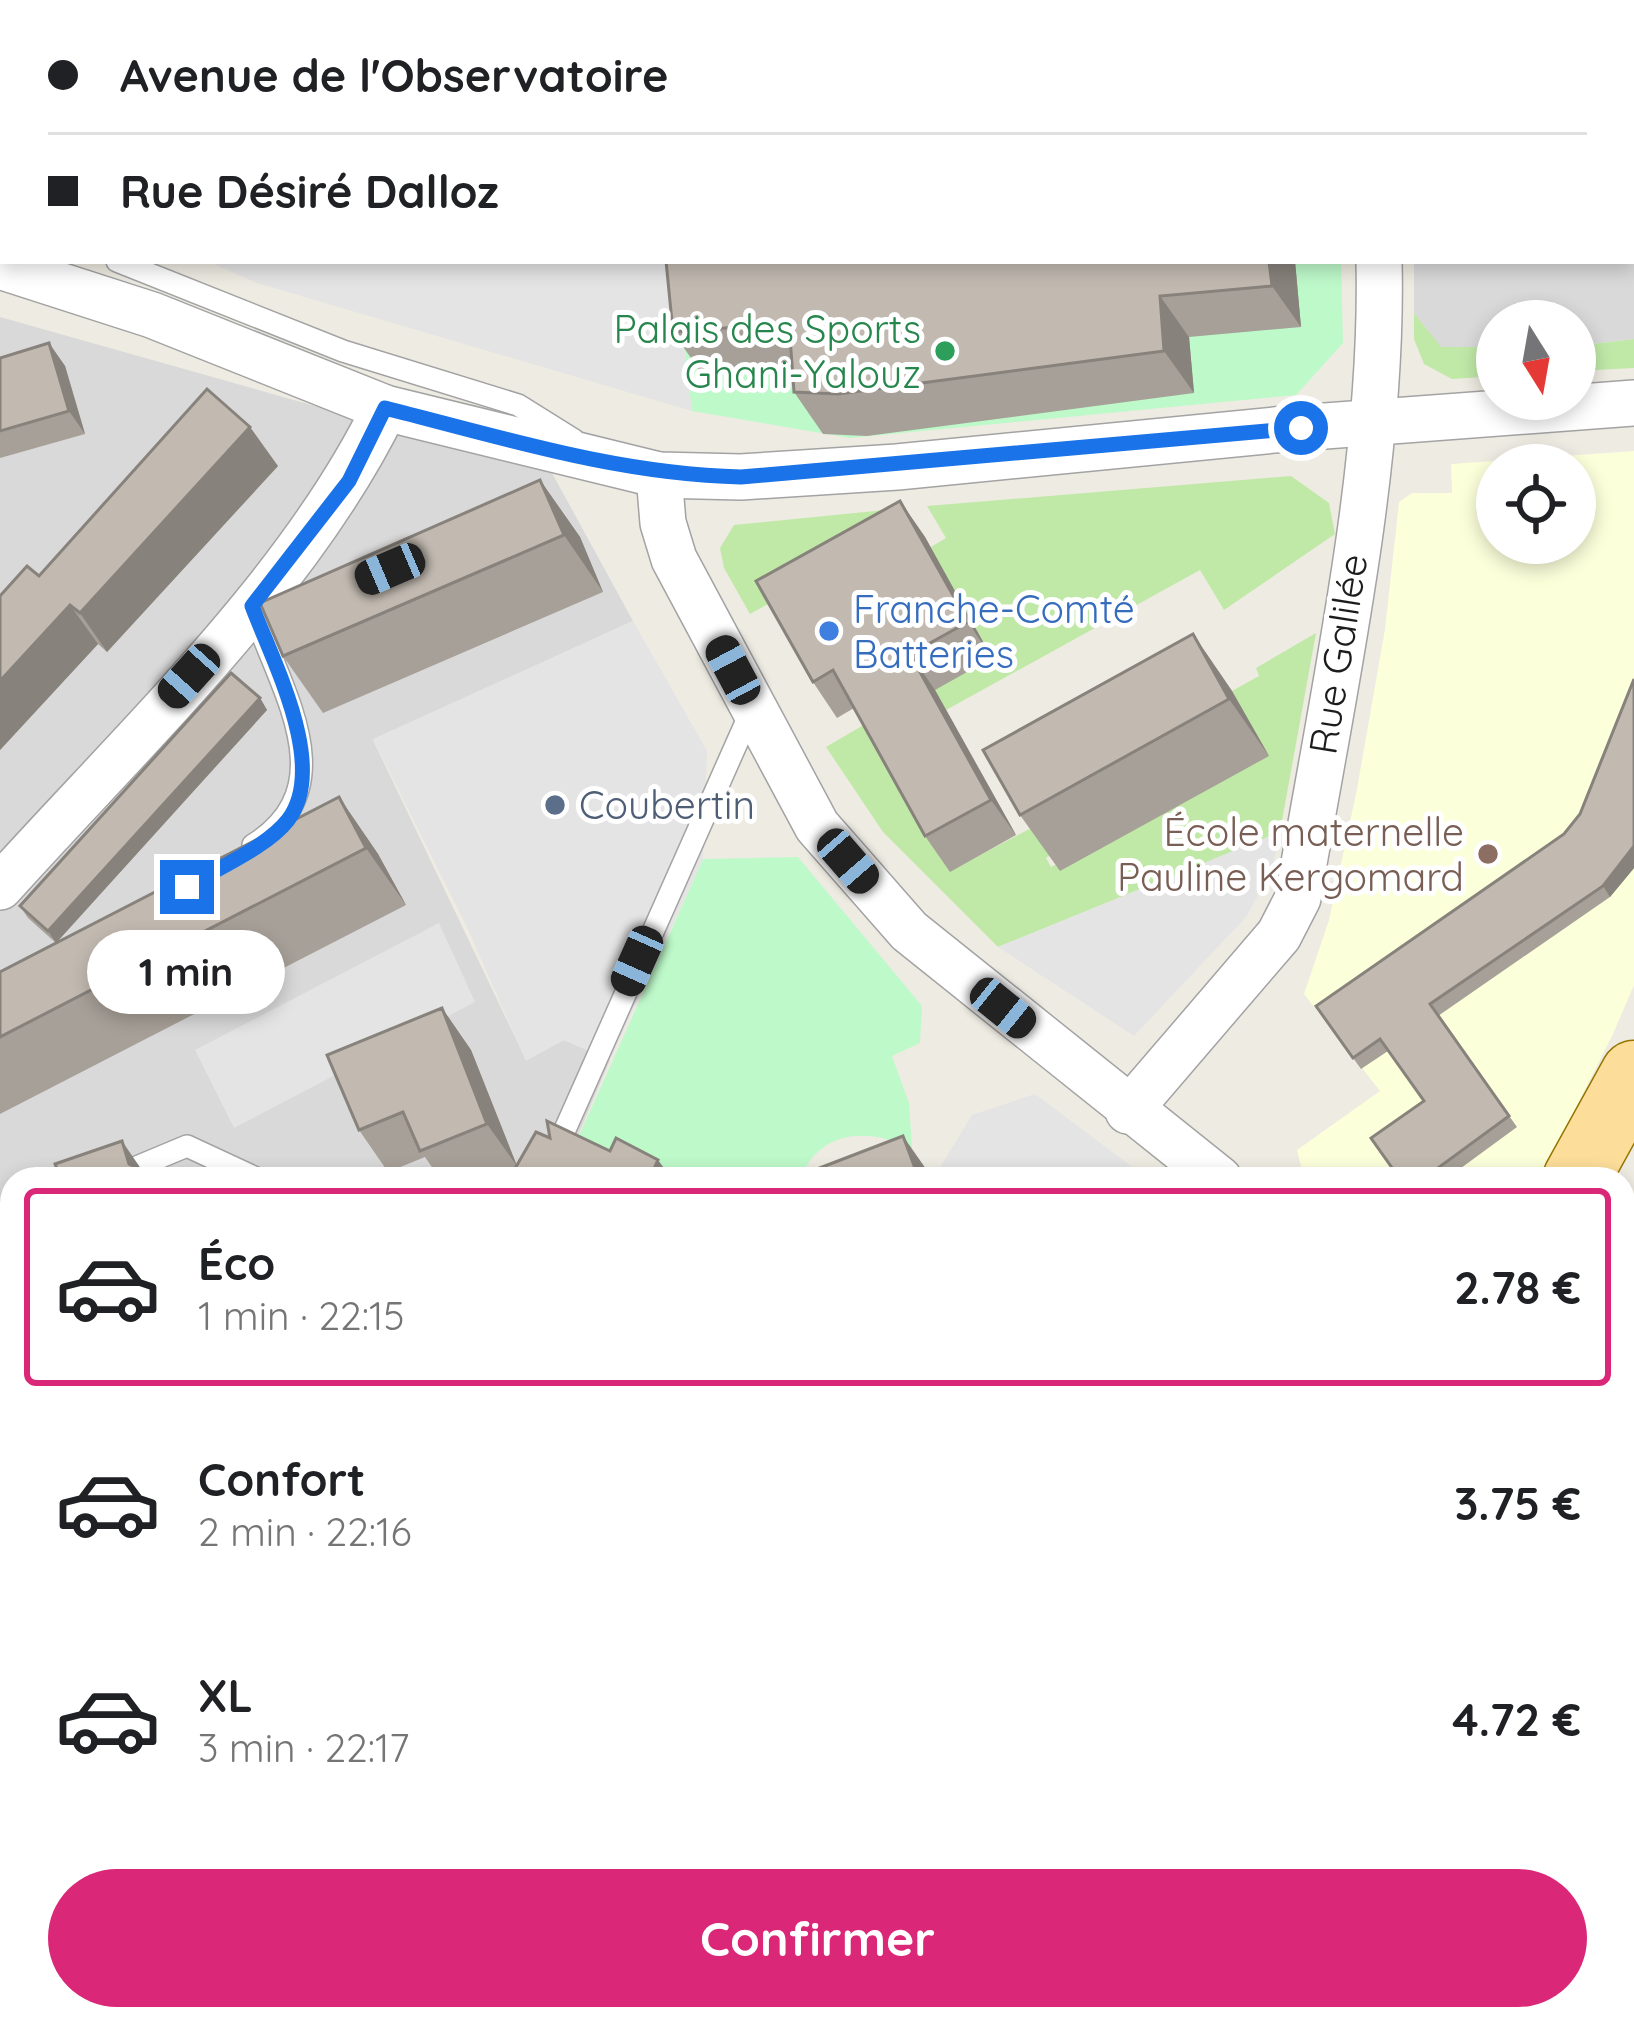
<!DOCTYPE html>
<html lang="fr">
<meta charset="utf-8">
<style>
body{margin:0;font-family:Quicksand,sans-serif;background:#f2f2f2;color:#202124;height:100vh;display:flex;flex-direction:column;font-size:45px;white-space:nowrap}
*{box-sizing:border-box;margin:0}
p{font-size:39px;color:#757577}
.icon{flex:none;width:66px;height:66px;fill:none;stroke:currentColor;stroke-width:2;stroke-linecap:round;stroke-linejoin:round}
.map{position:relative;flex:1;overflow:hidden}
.sheet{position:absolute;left:0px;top:1167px;width:1635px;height:864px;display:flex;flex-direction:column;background:#fff;border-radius:36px 36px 0 0;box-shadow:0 6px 18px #0003}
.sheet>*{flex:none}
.banner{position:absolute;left:0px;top:0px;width:1635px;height:264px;box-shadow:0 6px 18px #0003;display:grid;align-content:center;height:264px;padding:0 48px;background:#fff}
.needle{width:78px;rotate:169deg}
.fabs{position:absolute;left:1476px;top:300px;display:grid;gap:24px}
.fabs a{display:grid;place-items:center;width:120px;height:120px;border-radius:50%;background:#fff;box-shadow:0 6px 18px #0003;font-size:60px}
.end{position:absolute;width:54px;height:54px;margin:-27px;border:15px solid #1a73e8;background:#fff;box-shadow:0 0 0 6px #fff}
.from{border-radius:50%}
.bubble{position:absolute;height:84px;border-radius:42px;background:#fff;box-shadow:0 6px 18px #0003;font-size:39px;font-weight:700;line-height:84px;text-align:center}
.car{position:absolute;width:36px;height:72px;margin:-36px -18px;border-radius:15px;box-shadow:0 0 9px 3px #0007;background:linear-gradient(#222 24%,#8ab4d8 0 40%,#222 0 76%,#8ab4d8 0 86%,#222 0)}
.banner b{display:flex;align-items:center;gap:42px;height:114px;font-size:45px}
.banner b+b{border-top:3px solid #e0e0e0}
.banner i{width:30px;height:30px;background:#202124}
ul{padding:21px 0 0;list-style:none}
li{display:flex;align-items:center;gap:36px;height:198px;margin:0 24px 18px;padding:0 24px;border:6px solid transparent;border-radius:12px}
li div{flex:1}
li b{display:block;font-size:45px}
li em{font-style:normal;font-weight:700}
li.current{border-color:#db2777}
li>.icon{width:108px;height:108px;stroke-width:1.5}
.cta{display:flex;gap:24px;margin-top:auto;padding:24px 48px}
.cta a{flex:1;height:138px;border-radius:72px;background:#db2777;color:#fff;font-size:48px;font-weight:700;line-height:138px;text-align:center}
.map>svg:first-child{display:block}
.residential{fill:#dad9d9}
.education{fill:#fbffda;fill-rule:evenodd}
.grass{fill:#c0e9a7}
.park{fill:#bef9ca}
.pitch{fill:#7fdec4}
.parking{fill:#e4e4e4}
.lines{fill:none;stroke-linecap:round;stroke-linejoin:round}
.lane-casing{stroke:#a3a3a3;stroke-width:24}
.street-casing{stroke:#a3a3a3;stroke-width:48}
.secondary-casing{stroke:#597205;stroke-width:66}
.primary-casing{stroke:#957500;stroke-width:69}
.lane{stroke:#fff;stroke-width:21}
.street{stroke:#fff;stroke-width:45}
.secondary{stroke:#eef9b5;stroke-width:63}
.primary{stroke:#fcdd99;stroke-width:66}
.wall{fill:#a7a098}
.shaded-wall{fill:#88827c}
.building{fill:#c2bab1;stroke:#88827c;stroke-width:3}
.route{stroke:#1a73e8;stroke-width:15}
.leisure-dot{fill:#2e9e5b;stroke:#fff;stroke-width:4.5}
.shop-dot{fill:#3f7fe0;stroke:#fff;stroke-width:4.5}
.service-dot{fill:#5c6f8a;stroke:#fff;stroke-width:4.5}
.education-dot{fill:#8d6e63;stroke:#fff;stroke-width:4.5}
.labels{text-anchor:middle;stroke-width:10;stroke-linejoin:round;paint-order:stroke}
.leisure-label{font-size:39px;fill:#27864d;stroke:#fff;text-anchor:end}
.shop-label{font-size:39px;fill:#366cbe;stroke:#fff;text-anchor:start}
.street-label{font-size:39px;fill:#1c1c1c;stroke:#fff}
.service-label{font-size:39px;fill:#4e5e75;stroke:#fff;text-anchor:start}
.education-label{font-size:39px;fill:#785e54;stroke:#fff;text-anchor:end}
</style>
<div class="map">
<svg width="1634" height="2031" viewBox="0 0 1634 2031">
<rect width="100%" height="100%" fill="#eeebe2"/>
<g class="residential">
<polygon points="1634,95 1634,339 1575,346 1575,321 1497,321 1497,347 1440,347 1414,313 1414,261 1632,261"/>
<polygon points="0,317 552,473 633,621 373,740 526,1060 564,1040 610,1060 569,1157 612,1179 12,1179 12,1657 0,1650"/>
<polygon points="1634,1419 1634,2031 1115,2031 1126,2019 1623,2019 1623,1423"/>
<polygon points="413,2019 936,2019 947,2026 941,2031 438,2031"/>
</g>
<path class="education" d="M 1634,451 L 1634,985 L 1613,1034 L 1540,1179 L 1304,1179 L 1297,1150 L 1380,1091 L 1304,994 L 1329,920 L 1357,789 L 1385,629 L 1399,502 L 1412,493 L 1452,493 L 1451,464 ZM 1497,465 L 1575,465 L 1575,543 L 1497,543 Z"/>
<g class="grass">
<polygon points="1414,313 1441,347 1497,347 1497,376 1452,379 1424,364 1414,339"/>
<polygon points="1634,339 1634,368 1575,371 1575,346"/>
<polygon points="1291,476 1329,503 1335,534 1224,610 1200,570 946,710 935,690 931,547 946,538 927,506"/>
<polygon points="905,508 914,523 750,614 724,568 720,548 734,525"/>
<polygon points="1316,633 1280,832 998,947 883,832 826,747 867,723 950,871 1035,826 1051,855 1046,858 1051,867 1268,756 1232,691 1259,676 1256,668"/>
</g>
<g class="park">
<polygon points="673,261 1341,261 1343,343 1296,395 850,438 692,411"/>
<path d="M 798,857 L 922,1006 L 920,1043 L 892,1056 L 909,1103 L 912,1148 C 868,1128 820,1129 800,1179 L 612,1179 L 569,1158 L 703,859 Z"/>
</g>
<polygon class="pitch" points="0,0 260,0 3,3 3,77"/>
<g class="parking">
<polygon points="207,261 673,261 692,411 257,283"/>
<polygon points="633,621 707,751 703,859 610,1060 564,1040 526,1061 466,925 373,739"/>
<polygon points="1280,832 1272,869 1246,917 1134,1036 998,947"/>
<polygon points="439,923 475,1002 234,1128 195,1050"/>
<polygon points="1035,1094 1148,1179 933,1179 972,1115"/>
<polygon points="12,1995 12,2019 214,2019 227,2031 0,2031 0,2001"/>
</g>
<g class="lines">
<defs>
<g id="lane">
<polyline points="0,222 3,223"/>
<polyline points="117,261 343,351 518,405 574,440"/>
<path d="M 252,606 C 277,686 349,785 253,845"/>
<polyline points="555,1152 752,709"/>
<polyline points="108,1179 187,1146 258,1179"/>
<polyline points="0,1214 12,1223"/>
</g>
<g id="street">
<polyline points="1374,0 1374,3"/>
<polyline points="0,266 152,315 385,408 659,475 741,477 897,467 1285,429 1634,403"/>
<polyline points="659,475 663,523 674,559 817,826 909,931 1219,1179"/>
<path d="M 0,887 C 131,741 300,584 385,408"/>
<path d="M 1128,1111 L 1279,935 L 1298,898 C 1332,696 1384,465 1379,261"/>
<polyline points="1623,1369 1634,1374"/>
<polyline points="0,1695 12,1704"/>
<polyline points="1623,1754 1634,1759"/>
<polyline points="352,2019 376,2031"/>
</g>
<g id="secondary">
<polyline points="397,3 405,0"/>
<polyline points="0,164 3,163"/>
</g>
<g id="primary">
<polyline points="1576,1179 1634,1074"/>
<polyline points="1623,1253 1634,1231"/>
<polyline points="998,2031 1009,2019"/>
<polyline points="1070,2031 1081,2019"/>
</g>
</defs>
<use href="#lane" class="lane-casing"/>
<use href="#street" class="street-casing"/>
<use href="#secondary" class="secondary-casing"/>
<use href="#primary" class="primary-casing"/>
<use href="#lane" class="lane"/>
<use href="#street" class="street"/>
<use href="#secondary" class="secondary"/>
<use href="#primary" class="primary"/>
</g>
<g class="wall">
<polygon points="1634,0 1634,95 1632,95 1632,3"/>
<polygon points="1295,261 1301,327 1189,337 1194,393 867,436 823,434 794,392 792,366 702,374 673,332"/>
<polygon points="49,343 65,366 85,434 0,458 0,358"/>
<polygon points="278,466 107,652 98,644 0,750 0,596 39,576"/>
<polygon points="540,480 580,537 603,592 323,713 283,656"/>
<polygon points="900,501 925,537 992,658 935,690 1016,835 950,872 925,836 854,708 837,718 813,682"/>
<polygon points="1193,634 1232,691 1269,756 1060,871 1020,815"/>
<polygon points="1634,679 1634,868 1610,897 1438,1016 1517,1127 1446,1179 1400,1179 1424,1101 1388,1051 1361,1069 1316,1006 1564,834 1580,814"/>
<polygon points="260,698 267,710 56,943 28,918 20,906"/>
<polygon points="339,797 378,854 406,905 0,1114 0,972"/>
<polygon points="442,1008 471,1050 517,1166 483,1179 440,1179 425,1157 388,1172 359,1130"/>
<polygon points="0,1214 12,1231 12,1307 0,1313"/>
<polygon points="0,1428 12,1454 12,1459 0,1465"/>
<polygon points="12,1480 12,1616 0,1621 0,1484"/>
<polygon points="1623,1525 1634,1525 1634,1698 1623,1682"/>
<polygon points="1623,1776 1634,1781 1634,1888 1623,1884"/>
<polygon points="1441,2019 1623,2019 1634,2031 1454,2031 1447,2028"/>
</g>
<g class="shaded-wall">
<polygon points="1247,0 1273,0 1273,3 1248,3"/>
<polygon points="1269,261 1295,261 1301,327 1272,286"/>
<polygon points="1160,296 1189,337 1194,393 1164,351"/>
<polygon points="49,343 65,366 85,434 69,411"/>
<polygon points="250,427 278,466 107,652 80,613"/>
<polygon points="540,480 580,537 603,592 564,535"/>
<polygon points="900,501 925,537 992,658 968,622"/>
<polygon points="70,605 98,644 0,750 0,681"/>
<polygon points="1193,634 1232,691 1269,756 1229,699"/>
<polygon points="910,654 935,690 1016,835 991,800"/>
<polygon points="260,698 267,710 56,943 48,931"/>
<polygon points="339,797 378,854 406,905 366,848"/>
<polygon points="1634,846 1634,868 1610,897 1603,886"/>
<polygon points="442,1008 471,1050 517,1166 487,1124"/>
<polygon points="903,1136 933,1179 919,1179"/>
<polygon points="122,1141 148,1179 129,1164"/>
<polygon points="658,1160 672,1179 657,1179 652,1173"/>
<polygon points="0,1214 12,1231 12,1246 0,1221"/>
<polygon points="0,1428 12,1454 12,1455 0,1438"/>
<polygon points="602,2019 607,2019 610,2031 606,2031"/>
<polygon points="866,2019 898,2019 889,2031 858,2031"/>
</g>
<g class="building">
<polygon points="603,0 1247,0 1248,3 605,3"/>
<polygon points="1609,0 1634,0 1634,39 1632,40 1632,3 1575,3"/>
<polygon points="666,261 1269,261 1272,286 1160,296 1164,351 838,394 794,392 789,323 673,332"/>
<polygon points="49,343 69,411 0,431 0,358"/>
<polygon points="207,389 250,427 80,613 70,605 0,681 0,596 27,566 39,576"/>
<polygon points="540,480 564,535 283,656 260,603"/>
<polygon points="900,501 968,622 910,654 991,800 925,836 833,670 813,682 756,581"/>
<polygon points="1193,634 1229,699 1020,815 983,750"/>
<polygon points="231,673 260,698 48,931 20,906"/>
<polygon points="1634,679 1634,846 1603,886 1430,1004 1509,1116 1423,1179 1400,1179 1371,1138 1424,1101 1380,1039 1353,1058 1316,1006 1564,834 1580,814"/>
<polygon points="339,797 366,848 0,1037 0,972"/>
<polygon points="442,1008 487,1124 420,1151 403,1112 359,1130 327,1055"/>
<polygon points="547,1121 610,1151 616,1138 658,1160 652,1173 665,1179 509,1179 536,1132 550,1138"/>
<polygon points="903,1136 919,1179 791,1179"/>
<polygon points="122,1141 129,1164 161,1179 61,1179 55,1164"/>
<polygon points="0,1221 12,1246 12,1257 0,1262"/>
<polygon points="12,1480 12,1543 0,1548 0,1484"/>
<polygon points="1623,1525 1634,1525 1634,1676 1623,1671 1623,1639 1631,1620 1623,1617"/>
<polygon points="1623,1776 1634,1781 1634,1871 1623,1866"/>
<polygon points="1623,2008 1634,2013 1634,2031 1495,2031 1468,2019 1623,2019"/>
<polygon points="541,2019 602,2019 606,2031 544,2031"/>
<polygon points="809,2019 866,2019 858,2031 801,2031"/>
</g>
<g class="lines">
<path class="route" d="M 187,887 C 217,868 266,848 288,820 C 329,766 272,660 252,606 L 349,481 L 385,408 C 504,438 617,474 741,477 L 1301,428"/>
</g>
<circle class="leisure-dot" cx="945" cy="351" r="12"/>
<circle class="shop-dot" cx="829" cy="631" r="12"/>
<circle class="service-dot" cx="555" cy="805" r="12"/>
<circle class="education-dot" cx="1488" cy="854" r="12"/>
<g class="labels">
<g class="leisure-label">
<text x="921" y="343">Palais des Sports<tspan x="921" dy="45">Ghani-Yalouz</tspan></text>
</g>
<g class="shop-label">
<text x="853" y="623">Franche-Comté<tspan x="853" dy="45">Batteries</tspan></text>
</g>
<g class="street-label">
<text transform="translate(1338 654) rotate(-81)" y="14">Rue Galilée</text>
</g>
<g class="service-label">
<text x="579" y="819">Coubertin</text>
</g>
<g class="education-label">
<text x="1464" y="846">École maternelle<tspan x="1464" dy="45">Pauline Kergomard</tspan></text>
</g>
</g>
</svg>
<div class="fabs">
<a><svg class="needle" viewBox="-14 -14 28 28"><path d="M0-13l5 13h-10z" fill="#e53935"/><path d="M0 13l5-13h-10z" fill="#757577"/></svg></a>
<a><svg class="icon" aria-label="locate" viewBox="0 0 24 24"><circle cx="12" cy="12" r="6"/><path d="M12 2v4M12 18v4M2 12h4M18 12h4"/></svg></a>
</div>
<i class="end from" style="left:1301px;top:428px"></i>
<i class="end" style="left:187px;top:887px"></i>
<div class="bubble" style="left:87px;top:930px;width:198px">1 min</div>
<i class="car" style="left:390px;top:569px;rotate:247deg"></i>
<i class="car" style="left:733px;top:670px;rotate:332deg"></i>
<i class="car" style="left:189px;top:676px;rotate:222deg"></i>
<i class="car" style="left:848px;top:861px;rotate:139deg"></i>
<i class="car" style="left:637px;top:961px;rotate:204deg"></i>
<i class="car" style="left:1003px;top:1008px;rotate:129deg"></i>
<div class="banner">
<b><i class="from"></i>Avenue de l'Observatoire</b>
<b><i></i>Rue Désiré Dalloz</b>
</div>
<section class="sheet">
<ul>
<li class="current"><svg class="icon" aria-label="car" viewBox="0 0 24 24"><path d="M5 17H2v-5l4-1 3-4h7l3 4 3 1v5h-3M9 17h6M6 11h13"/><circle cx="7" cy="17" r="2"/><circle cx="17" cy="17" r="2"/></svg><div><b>Éco</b><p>1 min · 22:15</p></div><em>2.78 €</em></li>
<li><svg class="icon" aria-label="car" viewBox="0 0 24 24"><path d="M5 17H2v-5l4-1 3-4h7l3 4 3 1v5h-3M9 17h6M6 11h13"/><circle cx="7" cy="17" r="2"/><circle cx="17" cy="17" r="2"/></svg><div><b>Confort</b><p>2 min · 22:16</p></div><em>3.75 €</em></li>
<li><svg class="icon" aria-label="car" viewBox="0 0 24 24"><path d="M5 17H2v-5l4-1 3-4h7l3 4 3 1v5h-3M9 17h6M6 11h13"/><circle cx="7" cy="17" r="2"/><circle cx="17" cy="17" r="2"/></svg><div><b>XL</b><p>3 min · 22:17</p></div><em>4.72 €</em></li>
</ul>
<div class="cta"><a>Confirmer</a></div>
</section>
</div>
